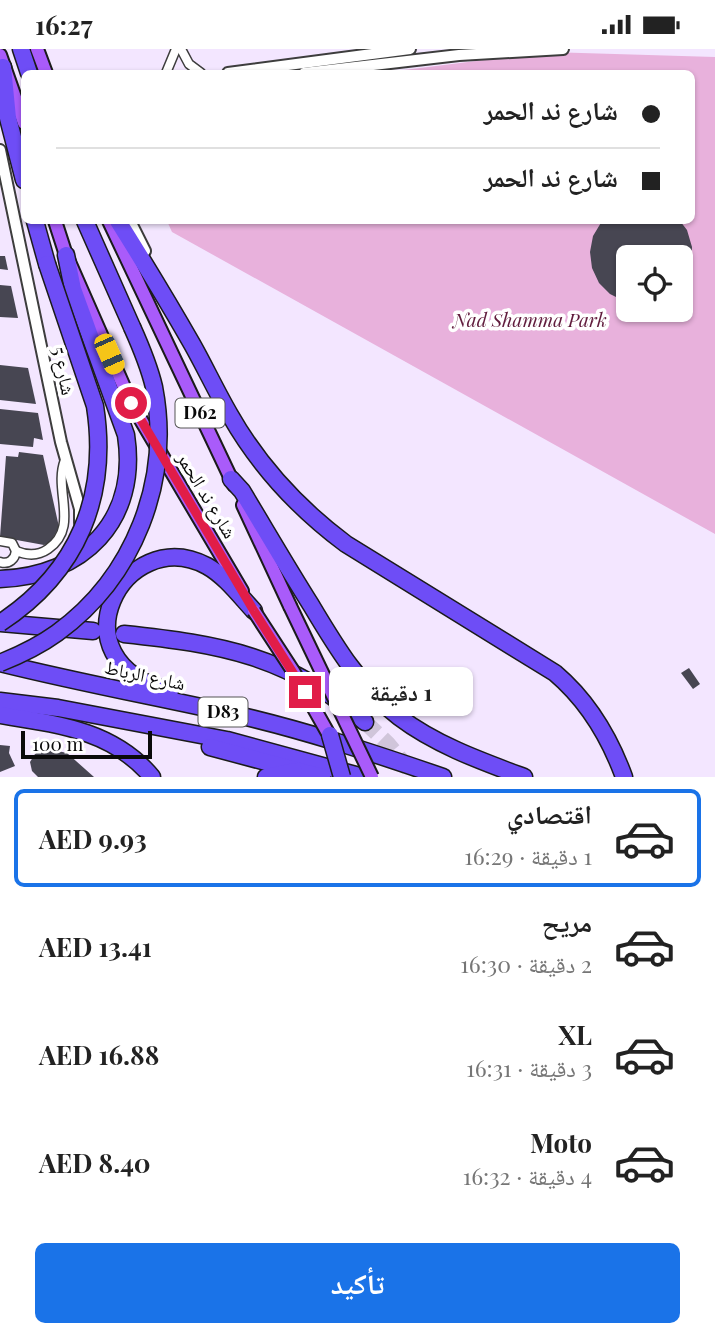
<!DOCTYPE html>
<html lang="ar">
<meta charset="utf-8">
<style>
body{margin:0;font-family:"Playfair Display","Noto Naskh Arabic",serif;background:#f6f6f6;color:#222;direction:rtl;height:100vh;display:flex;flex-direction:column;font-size:26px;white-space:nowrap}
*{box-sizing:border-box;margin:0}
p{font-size:23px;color:#767676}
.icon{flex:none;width:38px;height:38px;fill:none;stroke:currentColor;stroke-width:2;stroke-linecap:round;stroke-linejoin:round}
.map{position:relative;height:728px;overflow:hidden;direction:ltr}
.drawer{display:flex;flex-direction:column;background:#fff;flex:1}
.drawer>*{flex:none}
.top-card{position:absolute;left:21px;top:21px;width:674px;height:154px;border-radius:10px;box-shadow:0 2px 5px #0004;direction:rtl;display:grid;align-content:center;height:154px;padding:0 35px;background:#fff}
.controls{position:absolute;left:616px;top:196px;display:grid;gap:14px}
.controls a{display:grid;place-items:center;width:77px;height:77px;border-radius:10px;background:#fff;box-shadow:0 2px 5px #0004;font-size:35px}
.scale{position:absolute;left:21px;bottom:18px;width:131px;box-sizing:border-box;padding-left:7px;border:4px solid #0a0a0a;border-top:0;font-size:19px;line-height:24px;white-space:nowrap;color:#0a0a0a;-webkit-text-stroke:5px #fff;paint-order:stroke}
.end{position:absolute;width:32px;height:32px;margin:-16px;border:9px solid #e11d48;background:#fff;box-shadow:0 0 0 4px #fff}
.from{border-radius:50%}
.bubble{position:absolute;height:49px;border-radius:10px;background:#fff;box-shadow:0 2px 5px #0004;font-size:23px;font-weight:700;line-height:49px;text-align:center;direction:rtl}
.car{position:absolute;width:21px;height:42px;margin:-21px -10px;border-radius:9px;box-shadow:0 0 5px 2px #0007;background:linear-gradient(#f5c518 24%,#345 0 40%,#f5c518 0 76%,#345 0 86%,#f5c518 0)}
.top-card b{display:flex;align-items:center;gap:24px;height:66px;font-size:26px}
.top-card b+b{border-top:2px solid #e0e0e0}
.top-card i{width:18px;height:18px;background:#222}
ul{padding:12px 0 0;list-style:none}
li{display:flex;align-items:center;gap:21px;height:98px;margin:0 14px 10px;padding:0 21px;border:4px solid transparent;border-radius:10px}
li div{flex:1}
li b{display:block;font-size:26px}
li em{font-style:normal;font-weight:700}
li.current{border-color:#1a73e8}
li>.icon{width:63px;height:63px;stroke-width:1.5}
.primary-button{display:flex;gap:14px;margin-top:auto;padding:14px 35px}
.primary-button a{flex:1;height:80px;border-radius:10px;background:#1a73e8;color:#fff;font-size:28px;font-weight:700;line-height:80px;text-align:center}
.status{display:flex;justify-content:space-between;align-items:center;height:49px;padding:0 35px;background:#fff;direction:ltr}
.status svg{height:19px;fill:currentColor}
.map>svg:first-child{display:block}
.green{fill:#e8b1dc;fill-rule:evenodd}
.building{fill:#474652}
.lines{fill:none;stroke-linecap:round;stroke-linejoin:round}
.motorway-tunnel{stroke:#d0c5da;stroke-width:16;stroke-dasharray:16 8;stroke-linecap:butt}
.minor-casing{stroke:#3d3d3d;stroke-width:11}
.tertiary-casing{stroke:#3d3d3d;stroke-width:14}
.primary-casing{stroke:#1b1b1b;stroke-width:16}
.motorway-casing{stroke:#1b1b1b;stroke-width:19}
.minor{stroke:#fff;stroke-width:8}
.tertiary{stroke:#fff;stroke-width:10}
.primary{stroke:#a95bfa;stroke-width:12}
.motorway{stroke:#6e4df6;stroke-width:16}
.primary-bridge-casing{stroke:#1b1b1b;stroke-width:16;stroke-linecap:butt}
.motorway-bridge-casing{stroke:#1b1b1b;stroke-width:19;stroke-linecap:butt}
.primary-bridge{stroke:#a95bfa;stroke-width:12}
.motorway-bridge{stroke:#6e4df6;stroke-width:16}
.route{stroke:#e11d48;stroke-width:9}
.labels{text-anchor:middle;stroke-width:7;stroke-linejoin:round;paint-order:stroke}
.shield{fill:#fff;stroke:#545454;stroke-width:2}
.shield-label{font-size:18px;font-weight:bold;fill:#0a0a0a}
.park-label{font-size:19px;font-style:italic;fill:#601b3c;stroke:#fff}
.street-label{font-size:19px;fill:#0a0a0a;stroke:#fff}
</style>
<div class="status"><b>16:27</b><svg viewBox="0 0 49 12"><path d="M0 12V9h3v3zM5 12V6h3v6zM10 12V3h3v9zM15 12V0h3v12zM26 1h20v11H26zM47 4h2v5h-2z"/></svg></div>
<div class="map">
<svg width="715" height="728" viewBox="0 0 715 728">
<rect width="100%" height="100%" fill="#f3e6ff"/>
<path class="green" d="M 548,3 L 715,8 L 715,485 L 172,183 L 167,172 L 691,172 L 691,24 L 380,24 ZM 628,208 L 681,208 L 681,261 L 628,261 Z"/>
<g class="building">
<polygon points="602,172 680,172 687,181 692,198 691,216 685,232 681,236 681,208 628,208 628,254 610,245 599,234 592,219 590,203 593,187"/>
<polygon points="0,207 5,207 8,221 0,220"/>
<polygon points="0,236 11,237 18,269 0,268"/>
<polygon points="0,316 28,319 36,355 0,351"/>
<polygon points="0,360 38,364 43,391 34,389 33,398 0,395"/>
<polygon points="19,403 43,406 59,478 50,494 44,496 0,488 6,407 18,408"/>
<polygon points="689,619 700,635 693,640 681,624"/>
<polygon points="0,696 10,697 9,704 15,717 0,723"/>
<polygon points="44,699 67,704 94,728 38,728 32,722 30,713 35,705"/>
</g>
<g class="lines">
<polyline class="motorway-tunnel" points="365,673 388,695 415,728"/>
<defs>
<g id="minor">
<polyline points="181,0 189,15 201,24"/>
<polyline points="166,24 176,0"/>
<path d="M 0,492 L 12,494 L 16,502 C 15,510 9,516 0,513"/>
<path d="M 16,502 C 28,507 38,507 48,500 C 80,478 53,441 65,411"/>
</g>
<g id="tertiary">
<polyline points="228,24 410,0"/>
<polyline points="304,24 459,6 563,0"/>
<polyline points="0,101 61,393 80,460 80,474"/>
<polyline points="130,172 145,202"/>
</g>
<g id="primary">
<polyline points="37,0 46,24"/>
<polyline points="0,6 24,74"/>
<polyline points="55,172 66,206 131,354 242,542"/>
<polyline points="109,172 234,436"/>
<polyline points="243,456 290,557"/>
</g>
<g id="motorway">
<polyline points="21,0 29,24"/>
<polyline points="3,18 8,69 24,131"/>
<polyline points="35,172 47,215"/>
<polyline points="85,172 132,278"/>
<path d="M 118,172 C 143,212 168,253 192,295 C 205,318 216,342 230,366 C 259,417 299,460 346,495 L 555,624 C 588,652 609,687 624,728"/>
<path d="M 231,430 L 242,442 C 265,480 287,518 311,556 C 336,598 360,638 399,668 C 436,696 481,712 524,728"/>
<path d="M 0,530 C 83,527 139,472 126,386 L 73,240 L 66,206"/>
<polyline points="0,574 93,582"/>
<path d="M 124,585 C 220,595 290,607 365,673"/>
<path d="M 0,614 C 76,633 152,647 229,664 C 301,680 373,704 443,728"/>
<path d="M 170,642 C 50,612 124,473 207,517 C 225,527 240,547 254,562"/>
<polyline points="0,652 58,659 227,691 363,728"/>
<path d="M 0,666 C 56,675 113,681 152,728"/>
<polyline points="210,698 322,728"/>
<polyline points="266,728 294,722"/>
</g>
</defs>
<use href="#minor" class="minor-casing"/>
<use href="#tertiary" class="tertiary-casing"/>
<use href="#primary" class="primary-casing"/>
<use href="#motorway" class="motorway-casing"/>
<use href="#minor" class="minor"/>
<use href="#tertiary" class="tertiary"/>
<use href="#primary" class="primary"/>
<use href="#motorway" class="motorway"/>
<defs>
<g id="primary-bridge">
<polyline points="290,557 372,728"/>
<polyline points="254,562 293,622 333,693"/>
</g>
<g id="motorway-bridge">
<path d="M 0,574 C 78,523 109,447 95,357 L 47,215"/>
<path d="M 0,614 C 20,606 39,597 57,584 C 134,528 172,432 154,338 C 149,317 141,298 132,278"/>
<polyline points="330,686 342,728"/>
</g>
</defs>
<use href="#primary-bridge" class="primary-bridge-casing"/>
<use href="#motorway-bridge" class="motorway-bridge-casing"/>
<use href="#primary-bridge" class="primary-bridge"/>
<use href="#motorway-bridge" class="motorway-bridge"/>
</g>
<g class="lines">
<polyline class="route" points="131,354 254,562 305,643"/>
</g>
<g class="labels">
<g class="shield">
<rect x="175.5" y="349.5" width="49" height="29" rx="5"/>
<rect x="198.5" y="648.5" width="49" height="29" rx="5"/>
</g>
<g class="shield-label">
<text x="200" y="370">D62</text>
<text x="223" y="669">D83</text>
</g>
<g class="park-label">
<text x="530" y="278">Nad Shamma Park</text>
</g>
<g class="street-label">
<text transform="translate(64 322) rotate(78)" y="7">شارع 5</text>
<text transform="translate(207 446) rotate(59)" y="7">شارع ند الحمر</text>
<text transform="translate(145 626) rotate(12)" y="7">شارع الرباط</text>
</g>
</g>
</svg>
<div class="controls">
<a><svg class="icon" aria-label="locate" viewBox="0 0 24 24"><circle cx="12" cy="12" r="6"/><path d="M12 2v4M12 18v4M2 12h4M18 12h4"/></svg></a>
</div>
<div class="scale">100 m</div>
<i class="end from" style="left:131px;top:354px"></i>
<i class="end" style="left:305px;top:643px"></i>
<div class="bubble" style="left:329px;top:618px;width:144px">1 دقيقة</div>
<i class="car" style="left:109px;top:305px;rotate:156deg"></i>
<div class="top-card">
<b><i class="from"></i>شارع ند الحمر</b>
<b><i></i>شارع ند الحمر</b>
</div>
</div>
<section class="drawer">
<ul>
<li class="current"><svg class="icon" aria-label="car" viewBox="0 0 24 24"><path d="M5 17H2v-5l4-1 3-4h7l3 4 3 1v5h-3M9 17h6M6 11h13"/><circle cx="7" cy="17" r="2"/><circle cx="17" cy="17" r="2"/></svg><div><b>اقتصادي</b><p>1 دقيقة · 16:29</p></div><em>AED 9.93</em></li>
<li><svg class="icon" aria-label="car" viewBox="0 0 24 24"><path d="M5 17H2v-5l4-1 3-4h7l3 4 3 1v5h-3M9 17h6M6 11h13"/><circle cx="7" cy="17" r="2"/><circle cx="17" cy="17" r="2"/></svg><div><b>مريح</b><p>2 دقيقة · 16:30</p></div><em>AED 13.41</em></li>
<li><svg class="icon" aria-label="car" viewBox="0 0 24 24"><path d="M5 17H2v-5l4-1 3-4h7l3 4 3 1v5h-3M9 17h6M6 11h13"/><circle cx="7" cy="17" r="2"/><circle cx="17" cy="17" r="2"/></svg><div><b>XL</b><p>3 دقيقة · 16:31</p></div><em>AED 16.88</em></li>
<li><svg class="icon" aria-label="car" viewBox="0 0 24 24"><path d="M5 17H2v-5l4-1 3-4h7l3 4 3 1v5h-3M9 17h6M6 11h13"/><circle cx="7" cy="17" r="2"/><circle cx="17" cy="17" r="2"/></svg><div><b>Moto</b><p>4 دقيقة · 16:32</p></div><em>AED 8.40</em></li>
</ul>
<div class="primary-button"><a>تأكيد</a></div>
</section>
